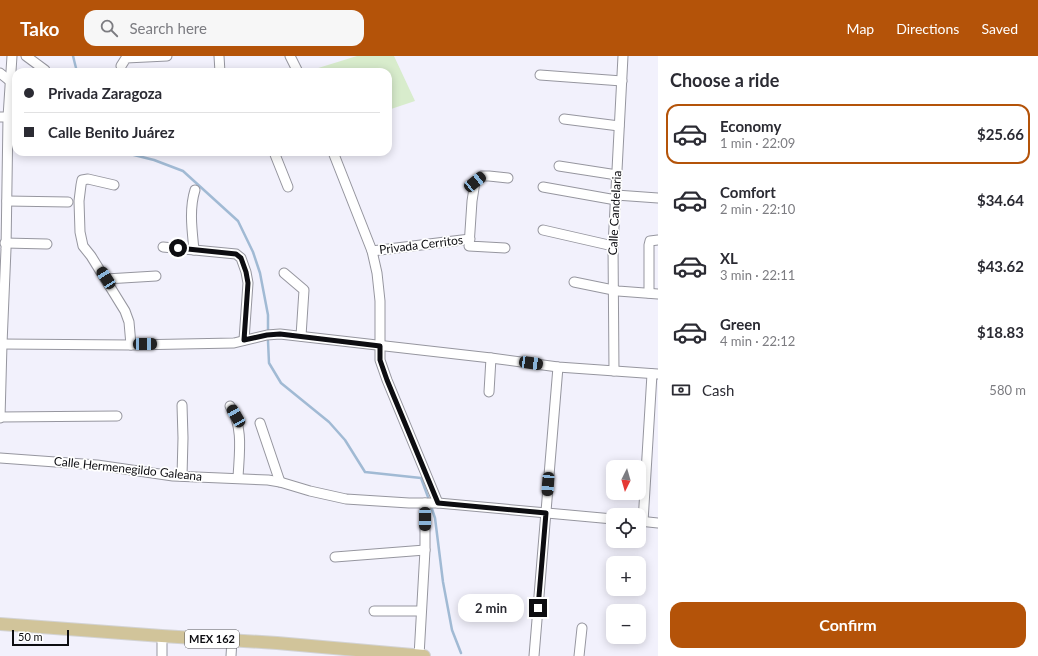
<!DOCTYPE html>
<meta charset="utf-8">
<style>
body{margin:0;font-family:Lato,sans-serif;background:#f7f7f7;color:#2b2b33;height:100vh;display:flex;flex-direction:column;font-size:15px;white-space:nowrap}
*{box-sizing:border-box;margin:0}
p{font-size:13px;color:#7c7c81}
.icon{flex:none;width:22px;height:22px;fill:none;stroke:currentColor;stroke-width:2;stroke-linecap:round;stroke-linejoin:round}
.map{position:relative;flex:1;overflow:hidden}
.drawer{display:flex;flex-direction:column;background:#fff;width:380px}
.drawer>*{flex:none}
.guide{position:absolute;left:12px;top:12px;width:380px;height:88px;border-radius:12px;box-shadow:0 2px 10px #0003;display:grid;align-content:center;height:88px;padding:0 12px;background:#fff}
.needle{width:26px;rotate:185deg}
.tools{position:absolute;left:606px;top:404px;display:grid;gap:8px}
.tools a{display:grid;place-items:center;width:40px;height:40px;border-radius:8px;background:#fff;box-shadow:0 2px 10px #0003;font-size:20px}
.scale{position:absolute;left:12px;bottom:10px;width:57px;box-sizing:border-box;padding-left:4px;border:2px solid #0d0d11;border-top:0;font-size:11px;line-height:14px;white-space:nowrap;color:#0d0d11;-webkit-text-stroke:3px #fff;paint-order:stroke}
.end{position:absolute;width:18px;height:18px;margin:-9px;border:5px solid #0d0d11;background:#fff;box-shadow:0 0 0 2px #fff}
.from{border-radius:50%}
.bubble{position:absolute;height:28px;border-radius:12px;background:#fff;box-shadow:0 2px 10px #0003;font-size:13px;font-weight:700;line-height:28px;text-align:center}
.car{position:absolute;width:12px;height:24px;margin:-12px -6px;border-radius:5px;box-shadow:0 0 3px 1px #0007;background:linear-gradient(#222 24%,#8ab4d8 0 40%,#222 0 76%,#8ab4d8 0 86%,#222 0)}
.guide b{display:flex;align-items:center;gap:14px;height:38px;font-size:15px}
.guide b+b{border-top:1px solid #e1e1e2}
.guide i{width:10px;height:10px;background:#2b2b33}
ul{padding:0;list-style:none}
li{display:flex;align-items:center;gap:12px;height:60px;margin:0 8px 6px;padding:0 4px;border:2px solid transparent;border-radius:12px}
li div{flex:1}
li b{display:block;font-size:15px}
li em{font-style:normal;font-weight:700}
li.active{border-color:#b45309}
li>.icon{width:36px;height:36px;stroke-width:1.5}
h2{padding:0 12px;font-size:18px;line-height:48px}
.pay{display:flex;align-items:center;gap:10px;height:44px;padding:0 12px;font-size:15px}
.pay p{margin-inline-start:auto}
.button{display:flex;gap:8px;margin-top:auto;padding:8px 12px}
.button a{flex:1;height:46px;border-radius:12px;background:#b45309;color:#fff;font-size:16px;font-weight:700;line-height:46px;text-align:center}
header{display:flex;align-items:center;gap:24px;box-sizing:border-box;height:56px;padding:0 20px;background:#b45309;color:#fff}
header strong{font-size:19px}
nav{display:flex;gap:22px;margin-inline-start:auto;font-size:14px}
.search{width:280px;height:36px;background:#f7f7f7;display:flex;align-items:center;gap:10px;box-sizing:border-box;padding:0 14px;border-radius:12px;color:#7c7c81;font-size:15px}
main{display:flex;flex:1;min-height:0}
.map>svg:first-child{display:block}
.green{fill:#d8eccc}
.lines{fill:none;stroke-linecap:round;stroke-linejoin:round}
.stream{stroke:#a1bad4;stroke-width:2.5}
.minor-casing{stroke:#96969f;stroke-width:11}
.major-casing{stroke:#d3d3d4;stroke-width:14}
.minor{stroke:#fff;stroke-width:9}
.major{stroke:#d1c49a;stroke-width:12}
.route{stroke:#0d0d11;stroke-width:5}
.labels{text-anchor:middle;stroke-width:3.5;stroke-linejoin:round;paint-order:stroke}
.shield{fill:#fff;stroke:#565658;stroke-width:1}
.shield-label{font-size:11px;font-weight:bold;fill:#0d0d11}
.street-label{font-size:12px;fill:#0d0d11;stroke:#fff}
</style>
<header>
<strong>Tako</strong>
<div class="search"><svg class="icon" aria-label="search" viewBox="0 0 24 24"><circle cx="10" cy="10" r="6"/><path d="M15 15l6 6"/></svg>Search here</div>
<nav><a>Map</a><a>Directions</a><a>Saved</a></nav>
</header>
<main>
<div class="map">
<svg width="658" height="600" viewBox="0 0 658 600">
<rect width="100%" height="100%" fill="#f2f1fc"/>
<polygon class="green" points="357,0 394,0 415,45 388,54 388,16 316,16 315,13"/>
<g class="lines">
<g class="stream">
<polyline points="73,0 77,16"/>
<polyline points="122,96 154,104 183,115 238,165 253,196 260,217 268,259 268,273"/>
<polyline points="268,285 269,307 281,327 329,366 345,384 365,416 421,422 428,441"/>
<polyline points="432,453 435,462 443,526 452,574 461,597"/>
</g>
<defs>
<g id="minor">
<polyline points="26,0 45,14"/>
<polyline points="219,0 220,16"/>
<polyline points="290,0 298,16"/>
<polyline points="121,10 126,2 167,0"/>
<polyline points="0,17 10,25"/>
<polyline points="540,19 622,25"/>
<polyline points="0,61 16,61"/>
<polyline points="564,63 619,70"/>
<polyline points="274,96 288,131"/>
<polyline points="333,96 372,195 377,217 380,245 380,304 387,324 438,447"/>
<polyline points="559,110 617,119"/>
<polyline points="114,129 88,123 82,124 81,129 79,145 80,176 83,190 91,200 125,255 129,266 131,289"/>
<polyline points="543,131 616,144"/>
<polyline points="616,139 658,142"/>
<polyline points="7,145 68,146"/>
<polyline points="543,174 613,190"/>
<polyline points="5,187 47,188"/>
<polyline points="163,191 236,198 241,202 246,216 248,227 244,284"/>
<polyline points="505,192 469,190 472,145 475,126 482,120 489,120 508,122"/>
<path d="M 194,194 C 192,174 189,153 195,134"/>
<polyline points="372,195 470,183"/>
<polyline points="284,217 304,234 301,280"/>
<polyline points="106,223 156,220"/>
<polyline points="574,226 618,235 658,238"/>
<polyline points="649,237 649,189 650,185 658,184"/>
<polyline points="0,288 131,289 234,287 267,279 280,278 491,302 558,311 658,318"/>
<polyline points="614,315 613,190 623,0"/>
<polyline points="489,336 491,302"/>
<polyline points="182,349 183,382 182,420"/>
<path d="M 230,350 C 244,371 239,399 238,422"/>
<polyline points="0,361 117,360"/>
<polyline points="0,362 2,288 6,193 8,61 12,0"/>
<polyline points="260,367 280,426"/>
<polyline points="0,402 97,409 173,420 268,424 280,426 310,435 346,443 409,447 438,447 613,463"/>
<polyline points="639,465 658,467"/>
<polyline points="643,466 652,318"/>
<polyline points="335,501 425,494"/>
<polyline points="374,555 421,555"/>
<polyline points="162,600 162,580"/>
<polyline points="231,600 232,584"/>
<polyline points="419,600 425,494 425,447"/>
<polyline points="534,600 558,311"/>
<polyline points="579,600 582,572"/>
</g>
<polyline id="major" points="0,568 162,580 277,587 424,600"/>
</defs>
<use href="#minor" class="minor-casing"/>
<use href="#major" class="major-casing"/>
<use href="#minor" class="minor"/>
<use href="#major" class="major"/>
</g>
<g class="lines">
<polyline class="route" points="178,192 236,198 241,202 246,216 248,227 244,284 267,279 280,278 380,290 380,304 387,324 438,447 546,457 538,552"/>
</g>
<g class="labels">
<rect class="shield" x="185" y="574" width="54" height="18" rx="3"/>
<g class="shield-label">
<text x="212" y="587">MEX 162</text>
</g>
<g class="street-label">
<text transform="translate(615 157) rotate(-87)" y="4">Calle Candelaria</text>
<text transform="translate(421 189) rotate(-7)" y="4">Privada Cerritos</text>
<text transform="translate(128 413) rotate(6)" y="4">Calle Hermenegildo Galeana</text>
</g>
</g>
</svg>
<div class="tools">
<a><svg class="needle" viewBox="-14 -14 28 28"><path d="M0-13l5 13h-10z" fill="#e53935"/><path d="M0 13l5-13h-10z" fill="#7c7c81"/></svg></a>
<a><svg class="icon" aria-label="locate" viewBox="0 0 24 24"><circle cx="12" cy="12" r="6"/><path d="M12 2v4M12 18v4M2 12h4M18 12h4"/></svg></a>
<a>+</a>
<a>−</a>
</div>
<div class="scale">50 m</div>
<i class="end from" style="left:178px;top:192px"></i>
<i class="end" style="left:538px;top:552px"></i>
<div class="bubble" style="left:458px;top:538px;width:66px">2 min</div>
<i class="car" style="left:475px;top:126px;rotate:51deg"></i>
<i class="car" style="left:106px;top:222px;rotate:327deg"></i>
<i class="car" style="left:145px;top:288px;rotate:89deg"></i>
<i class="car" style="left:531px;top:307px;rotate:98deg"></i>
<i class="car" style="left:236px;top:360px;rotate:330deg"></i>
<i class="car" style="left:548px;top:428px;rotate:184deg"></i>
<i class="car" style="left:425px;top:463px;rotate:180deg"></i>
<div class="guide">
<b><i class="from"></i>Privada Zaragoza</b>
<b><i></i>Calle Benito Juárez</b>
</div>
</div>
<section class="drawer">
<h2>Choose a ride</h2>
<ul>
<li class="active"><svg class="icon" aria-label="car" viewBox="0 0 24 24"><path d="M5 17H2v-5l4-1 3-4h7l3 4 3 1v5h-3M9 17h6M6 11h13"/><circle cx="7" cy="17" r="2"/><circle cx="17" cy="17" r="2"/></svg><div><b>Economy</b><p>1 min · 22:09</p></div><em>$25.66</em></li>
<li><svg class="icon" aria-label="car" viewBox="0 0 24 24"><path d="M5 17H2v-5l4-1 3-4h7l3 4 3 1v5h-3M9 17h6M6 11h13"/><circle cx="7" cy="17" r="2"/><circle cx="17" cy="17" r="2"/></svg><div><b>Comfort</b><p>2 min · 22:10</p></div><em>$34.64</em></li>
<li><svg class="icon" aria-label="car" viewBox="0 0 24 24"><path d="M5 17H2v-5l4-1 3-4h7l3 4 3 1v5h-3M9 17h6M6 11h13"/><circle cx="7" cy="17" r="2"/><circle cx="17" cy="17" r="2"/></svg><div><b>XL</b><p>3 min · 22:11</p></div><em>$43.62</em></li>
<li><svg class="icon" aria-label="car" viewBox="0 0 24 24"><path d="M5 17H2v-5l4-1 3-4h7l3 4 3 1v5h-3M9 17h6M6 11h13"/><circle cx="7" cy="17" r="2"/><circle cx="17" cy="17" r="2"/></svg><div><b>Green</b><p>4 min · 22:12</p></div><em>$18.83</em></li>
</ul>
<div class="pay"><svg class="icon" aria-label="cash" viewBox="0 0 24 24"><path d="M3 7h18v10H3z"/><circle cx="12" cy="12" r="2"/></svg>Cash<p>580 m</p></div>
<div class="button"><a>Confirm</a></div>
</section>
</main>
